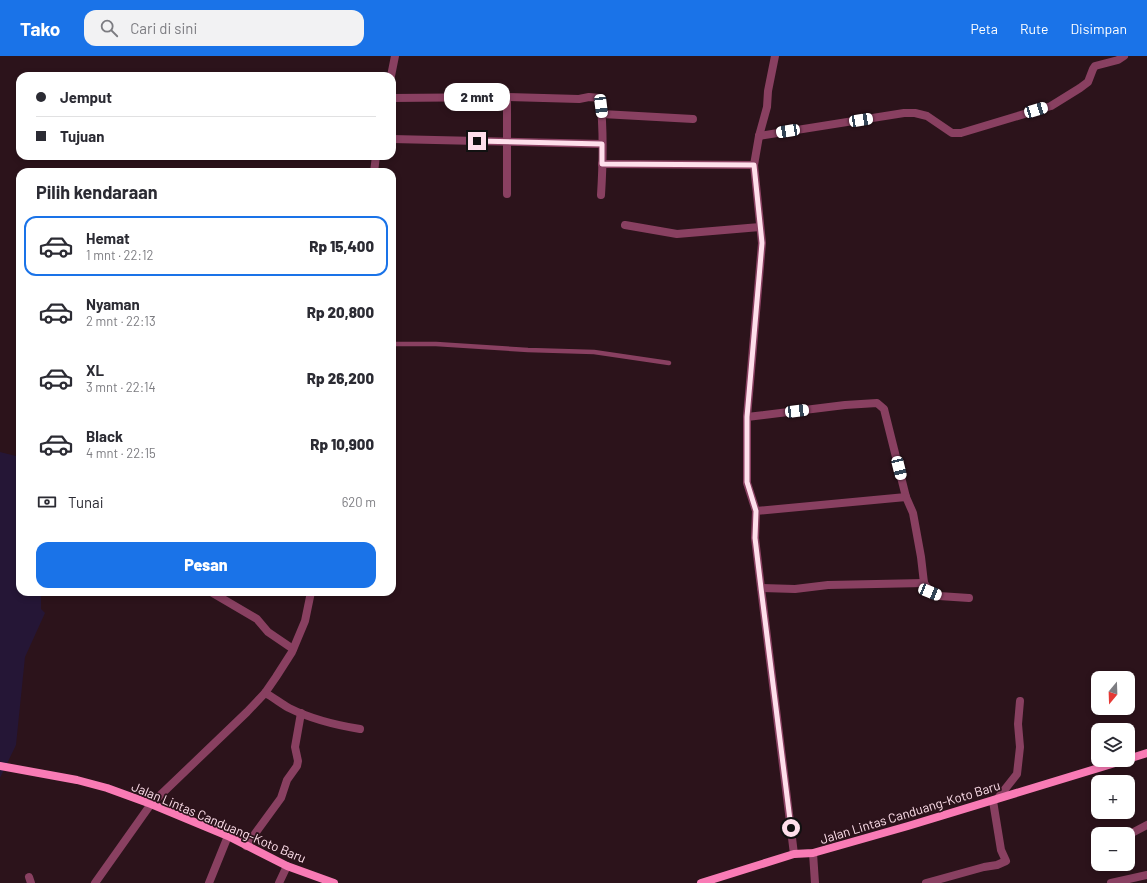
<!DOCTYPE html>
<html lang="id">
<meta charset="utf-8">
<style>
body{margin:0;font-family:Barlow,sans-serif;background:#f2f2f3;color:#2b2b33;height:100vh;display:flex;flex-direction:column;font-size:15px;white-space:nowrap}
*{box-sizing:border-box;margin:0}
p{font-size:13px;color:#7c7c81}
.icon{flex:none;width:22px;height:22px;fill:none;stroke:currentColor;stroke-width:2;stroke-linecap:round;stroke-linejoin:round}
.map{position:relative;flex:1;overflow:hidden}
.details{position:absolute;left:16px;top:112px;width:380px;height:428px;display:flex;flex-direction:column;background:#fff;border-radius:12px;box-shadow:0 2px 6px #0003}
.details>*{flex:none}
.top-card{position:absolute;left:16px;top:16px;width:380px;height:88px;border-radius:12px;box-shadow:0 2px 6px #0003;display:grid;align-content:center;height:88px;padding:0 20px;background:#fff}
.needle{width:26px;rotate:199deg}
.tools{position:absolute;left:1091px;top:615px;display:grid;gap:8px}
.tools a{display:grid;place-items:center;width:44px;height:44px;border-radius:8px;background:#fff;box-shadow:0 2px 6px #0003;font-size:20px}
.end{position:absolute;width:18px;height:18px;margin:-9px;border:5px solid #fedfeb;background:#111;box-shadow:0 0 0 2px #111}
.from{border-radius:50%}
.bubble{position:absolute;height:28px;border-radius:12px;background:#fff;box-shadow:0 2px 6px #0003;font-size:13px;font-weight:800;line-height:28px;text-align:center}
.car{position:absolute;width:12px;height:24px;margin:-12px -6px;border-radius:5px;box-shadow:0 0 3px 1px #0007;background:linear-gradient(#fff 24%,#345 0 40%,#fff 0 76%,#345 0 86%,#fff 0)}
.top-card b{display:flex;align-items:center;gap:14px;height:38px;font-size:15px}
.top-card b+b{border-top:1px solid #e1e1e2}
.top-card i{width:10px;height:10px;background:#2b2b33}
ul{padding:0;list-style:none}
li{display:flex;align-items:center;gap:12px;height:60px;margin:0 8px 6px;padding:0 12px;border:2px solid transparent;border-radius:12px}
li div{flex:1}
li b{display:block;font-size:15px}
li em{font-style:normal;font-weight:800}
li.selected{border-color:#1a73e8}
li>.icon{width:36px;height:36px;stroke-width:1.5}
h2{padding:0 20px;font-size:18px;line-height:48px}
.pay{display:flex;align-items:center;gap:10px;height:44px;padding:0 20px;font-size:15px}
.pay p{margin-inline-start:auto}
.cta{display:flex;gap:8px;margin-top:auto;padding:8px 20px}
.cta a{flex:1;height:46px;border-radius:12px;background:#1a73e8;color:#fff;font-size:16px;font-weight:800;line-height:46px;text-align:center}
header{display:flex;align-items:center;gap:24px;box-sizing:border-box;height:56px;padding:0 20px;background:#1a73e8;color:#fff}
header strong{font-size:19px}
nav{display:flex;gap:22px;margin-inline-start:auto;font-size:14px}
.search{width:280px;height:36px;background:#f2f2f3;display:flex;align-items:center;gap:10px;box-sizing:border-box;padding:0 14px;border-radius:12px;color:#7c7c81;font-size:15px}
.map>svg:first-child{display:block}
.green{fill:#251636}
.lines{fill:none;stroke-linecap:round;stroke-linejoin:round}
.service{stroke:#894061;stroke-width:4.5}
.minor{stroke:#894061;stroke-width:8}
.tertiary{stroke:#894061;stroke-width:8}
.secondary{stroke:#f97bb5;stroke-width:8}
.route{stroke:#fedfeb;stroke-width:5}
.labels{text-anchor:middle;stroke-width:3.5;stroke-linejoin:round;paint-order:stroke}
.street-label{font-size:13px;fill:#fedfeb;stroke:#2c131b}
</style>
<header>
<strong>Tako</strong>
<div class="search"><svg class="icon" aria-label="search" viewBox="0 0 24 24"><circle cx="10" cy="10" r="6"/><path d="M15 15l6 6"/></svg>Cari di sini</div>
<nav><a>Peta</a><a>Rute</a><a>Disimpan</a></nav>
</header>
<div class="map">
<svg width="1147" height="827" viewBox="0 0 1147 827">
<rect width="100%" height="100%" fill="#2c131b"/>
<polygon class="green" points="0,396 20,401 20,434 18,449 20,464 20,536 42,536 41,542 41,553 45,557 25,601 16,689 0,722"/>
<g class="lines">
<polyline class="service" points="392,288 436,288 528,294 594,296 669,307"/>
<g class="minor">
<polyline points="775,0 768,35 767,51 759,80 754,109 762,187 747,361 747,427 756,455 755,482 761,532 794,798"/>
<polyline points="507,41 507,138"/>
<path d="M 392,42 L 507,41 L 579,43 L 589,41 L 600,42 C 604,74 603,107 601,139"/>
<polyline points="602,58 693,63"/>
<polyline points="759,80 904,57 915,57 927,60 952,77 961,77 1051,50 1080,32 1088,26 1093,13 1095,10 1118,4 1124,0"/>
<polyline points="392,83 602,88"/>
<polyline points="602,108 754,109"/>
<polyline points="625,169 677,178 760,171"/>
<polyline points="747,361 845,349 877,347 884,353 906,441 913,457 921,501 924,527 930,536 939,540 969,542"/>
<polyline points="756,455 906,441"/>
<polyline points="761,532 795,533 828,529 924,527"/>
<polyline points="211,536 257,563 268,576 293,593"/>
<path d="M 265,637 C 273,641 280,647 289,652 C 311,663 335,669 360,673"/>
<polyline points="998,742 1017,718 1020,691 1018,668 1020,645"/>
<polyline points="1128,779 1147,769"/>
<polyline points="246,790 281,742 287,724 297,710 298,705 295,691 301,657"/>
<polyline points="29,821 31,827"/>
<polyline points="209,827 228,780"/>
<polyline points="279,827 287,810"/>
<polyline points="926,827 984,811 997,809 1006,805 1001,794 993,745"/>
<polyline points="1111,827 1147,819"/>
</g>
<g class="tertiary">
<polyline points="391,20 395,0"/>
<polyline points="374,116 376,100"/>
<polyline points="813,797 815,827"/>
<polyline points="95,827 151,748 247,656 265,637 276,621 292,596 305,565 311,536"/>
</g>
<g class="secondary">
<polyline points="1128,703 1147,697"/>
<polyline points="0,710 77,724 107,732 151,748 228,780 287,810 334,827"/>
<polyline points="701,827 794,798 813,797 908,770 1125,704"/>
</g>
</g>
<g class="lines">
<polyline class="route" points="477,85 602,88 602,108 754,109 762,187 747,361 747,426 756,455 755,482 761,532 791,772"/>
</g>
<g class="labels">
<g class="street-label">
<text transform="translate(910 756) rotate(-17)" y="5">Jalan Lintas Canduang-Koto Baru</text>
<text transform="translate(219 766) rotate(23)" y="5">Jalan Lintas Canduang-Koto Baru</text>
</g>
</g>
</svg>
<div class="tools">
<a><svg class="needle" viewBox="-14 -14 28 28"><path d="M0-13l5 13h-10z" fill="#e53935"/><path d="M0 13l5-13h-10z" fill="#7c7c81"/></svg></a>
<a><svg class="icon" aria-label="layers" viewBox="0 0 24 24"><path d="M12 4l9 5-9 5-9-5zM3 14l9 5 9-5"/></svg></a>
<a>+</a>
<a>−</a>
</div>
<i class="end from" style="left:791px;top:772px"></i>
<i class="end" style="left:477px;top:85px"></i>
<div class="bubble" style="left:444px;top:27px;width:66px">2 mnt</div>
<i class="car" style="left:601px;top:50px;rotate:173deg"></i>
<i class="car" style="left:1036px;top:54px;rotate:73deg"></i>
<i class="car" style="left:861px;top:64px;rotate:81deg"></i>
<i class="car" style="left:788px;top:75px;rotate:261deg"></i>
<i class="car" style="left:797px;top:355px;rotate:83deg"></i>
<i class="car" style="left:899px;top:412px;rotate:166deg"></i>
<i class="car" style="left:930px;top:536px;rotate:112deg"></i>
<div class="top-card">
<b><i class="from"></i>Jemput</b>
<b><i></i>Tujuan</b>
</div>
<section class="details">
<h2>Pilih kendaraan</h2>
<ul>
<li class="selected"><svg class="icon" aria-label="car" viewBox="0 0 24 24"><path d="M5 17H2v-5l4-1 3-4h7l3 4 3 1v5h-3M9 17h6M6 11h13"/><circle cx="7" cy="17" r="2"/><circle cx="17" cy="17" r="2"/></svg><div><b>Hemat</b><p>1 mnt · 22:12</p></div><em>Rp 15,400</em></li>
<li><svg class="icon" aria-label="car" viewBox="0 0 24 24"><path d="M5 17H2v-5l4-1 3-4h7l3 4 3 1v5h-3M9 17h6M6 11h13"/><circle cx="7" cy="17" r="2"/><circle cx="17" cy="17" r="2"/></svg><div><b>Nyaman</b><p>2 mnt · 22:13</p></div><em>Rp 20,800</em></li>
<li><svg class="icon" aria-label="car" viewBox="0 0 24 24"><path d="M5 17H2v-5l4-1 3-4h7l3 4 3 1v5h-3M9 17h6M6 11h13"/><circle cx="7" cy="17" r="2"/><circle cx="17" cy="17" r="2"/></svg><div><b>XL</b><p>3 mnt · 22:14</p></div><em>Rp 26,200</em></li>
<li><svg class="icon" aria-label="car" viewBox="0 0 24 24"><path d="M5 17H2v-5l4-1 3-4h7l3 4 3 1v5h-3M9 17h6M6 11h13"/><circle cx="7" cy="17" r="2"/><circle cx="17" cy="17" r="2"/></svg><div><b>Black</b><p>4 mnt · 22:15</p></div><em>Rp 10,900</em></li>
</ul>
<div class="pay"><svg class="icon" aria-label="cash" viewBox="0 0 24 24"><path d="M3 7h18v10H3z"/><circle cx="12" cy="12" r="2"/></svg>Tunai<p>620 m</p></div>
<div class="cta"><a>Pesan</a></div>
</section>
</div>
